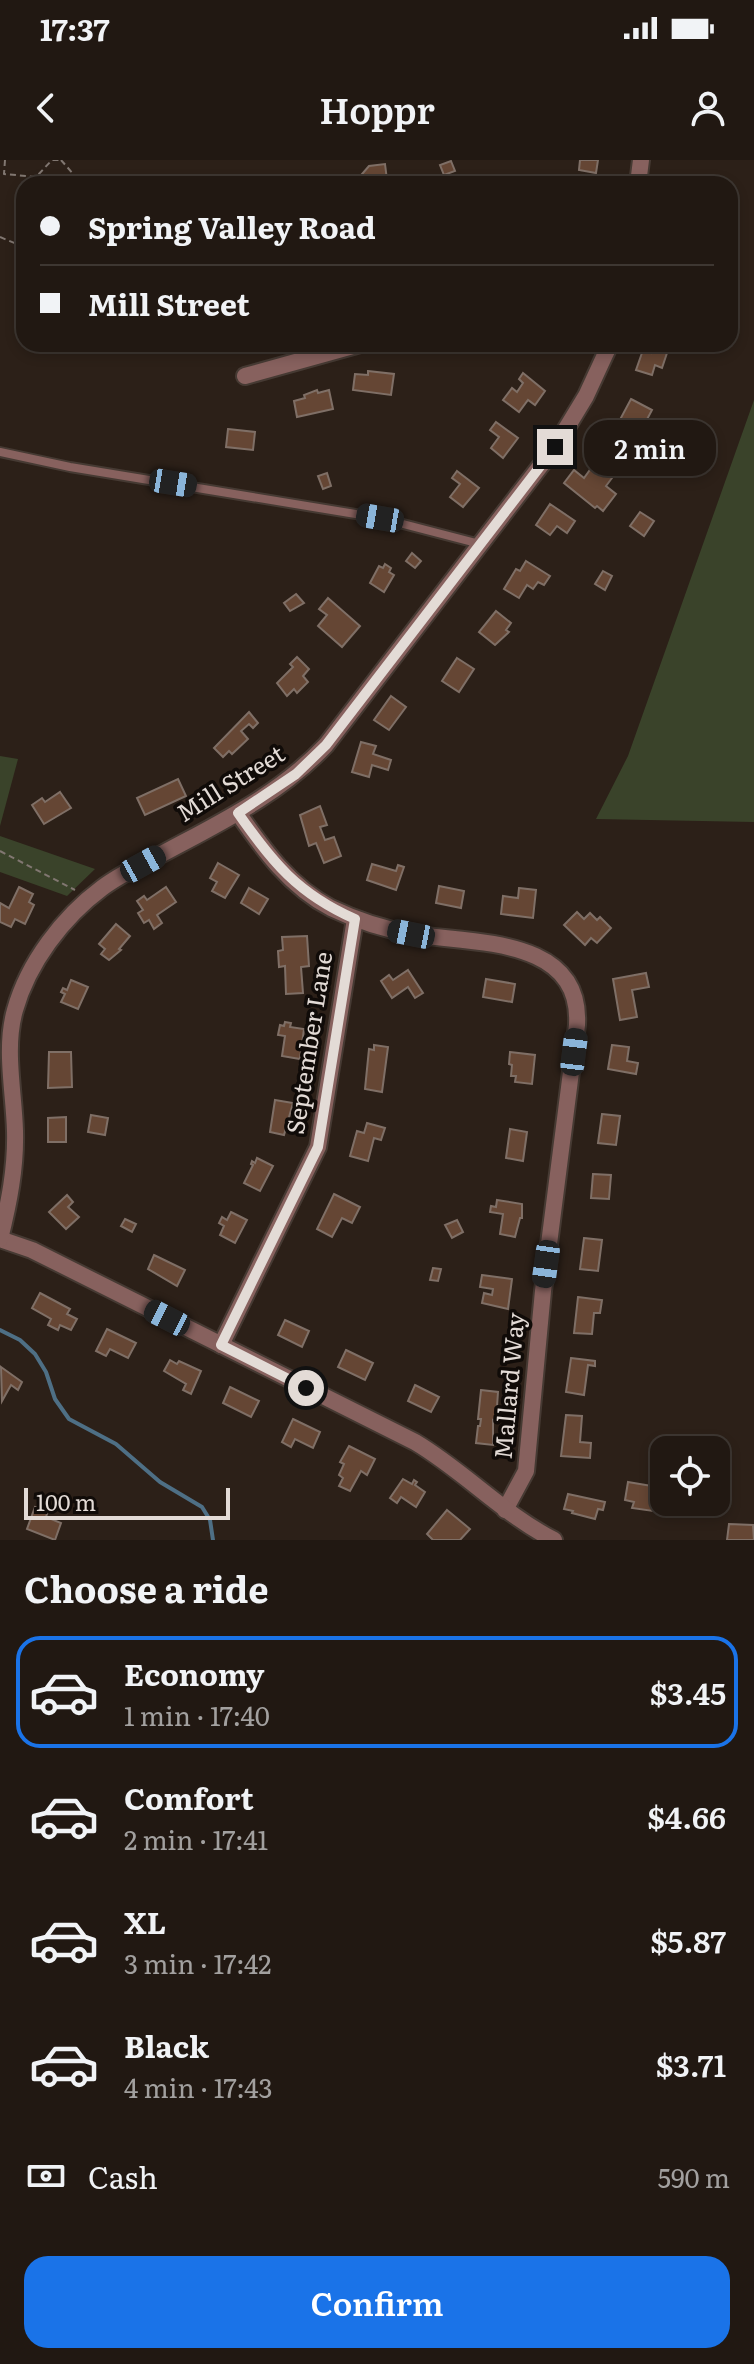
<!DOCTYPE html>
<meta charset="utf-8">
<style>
body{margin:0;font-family:Literata,serif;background:#2d2520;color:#f1f3f6;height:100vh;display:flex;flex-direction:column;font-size:30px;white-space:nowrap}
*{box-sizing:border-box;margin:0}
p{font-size:26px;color:#a2a09f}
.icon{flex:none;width:44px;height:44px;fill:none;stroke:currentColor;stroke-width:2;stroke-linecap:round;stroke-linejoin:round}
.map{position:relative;height:1380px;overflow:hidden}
.sheet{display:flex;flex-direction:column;background:#211812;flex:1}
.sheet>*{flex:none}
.guide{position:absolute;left:16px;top:16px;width:722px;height:176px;border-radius:24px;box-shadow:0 4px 12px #0003,0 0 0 2px #3e3732;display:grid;align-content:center;height:176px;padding:0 24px;background:#211812}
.controls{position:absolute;left:650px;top:1276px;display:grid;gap:16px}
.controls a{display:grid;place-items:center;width:80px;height:80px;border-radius:16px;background:#211812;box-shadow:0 4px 12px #0003,0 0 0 2px #3e3732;font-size:40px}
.scale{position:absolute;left:24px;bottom:20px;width:206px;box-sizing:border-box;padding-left:8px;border:4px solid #e3dbd6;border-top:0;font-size:22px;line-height:28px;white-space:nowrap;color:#e3dbd6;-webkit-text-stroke:6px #100b08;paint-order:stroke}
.end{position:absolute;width:36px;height:36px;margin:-18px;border:10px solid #e3dbd6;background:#111;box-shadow:0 0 0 4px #111}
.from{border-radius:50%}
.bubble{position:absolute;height:56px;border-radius:24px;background:#211812;box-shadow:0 4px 12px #0003,0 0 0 2px #3e3732;font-size:26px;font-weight:600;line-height:56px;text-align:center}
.car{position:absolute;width:24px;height:48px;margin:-24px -12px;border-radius:10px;box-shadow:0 0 6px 2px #0007;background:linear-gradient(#222 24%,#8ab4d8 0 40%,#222 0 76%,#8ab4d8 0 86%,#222 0)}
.guide b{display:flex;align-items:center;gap:28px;height:76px;font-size:30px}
.guide b+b{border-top:2px solid #3e3732}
.guide i{width:20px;height:20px;background:#f1f3f6}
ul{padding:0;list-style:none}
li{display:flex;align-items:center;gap:24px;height:112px;margin:0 16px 12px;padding:0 8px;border:4px solid transparent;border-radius:24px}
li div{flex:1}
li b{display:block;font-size:30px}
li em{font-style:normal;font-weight:600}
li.active{border-color:#1a73e8}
li>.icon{width:72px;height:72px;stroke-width:1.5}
h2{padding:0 24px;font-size:36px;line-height:96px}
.pay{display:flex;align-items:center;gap:20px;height:88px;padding:0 24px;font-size:30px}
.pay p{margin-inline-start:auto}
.button{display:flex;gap:16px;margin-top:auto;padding:16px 24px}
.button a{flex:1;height:92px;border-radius:24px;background:#1a73e8;color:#fff;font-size:32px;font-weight:600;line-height:92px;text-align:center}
.status{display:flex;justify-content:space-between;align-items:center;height:56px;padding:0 40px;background:#211812;direction:ltr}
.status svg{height:22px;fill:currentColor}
header{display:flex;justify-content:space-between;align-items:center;height:104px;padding:0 24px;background:#211812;font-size:36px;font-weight:600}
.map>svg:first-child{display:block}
.green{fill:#3a432a}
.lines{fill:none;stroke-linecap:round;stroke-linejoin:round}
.stream{stroke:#4e6f85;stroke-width:4}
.building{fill:#654634;stroke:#7f6f66;stroke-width:2}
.service-casing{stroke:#463a33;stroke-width:12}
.minor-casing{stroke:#463a33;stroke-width:20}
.tertiary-casing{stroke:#463a33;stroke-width:20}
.path{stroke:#817771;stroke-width:2;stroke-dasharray:6 4;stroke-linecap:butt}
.service{stroke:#87615e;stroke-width:8}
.minor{stroke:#87615e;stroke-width:16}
.tertiary{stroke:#87615e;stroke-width:16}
.route{stroke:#e3dbd6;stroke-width:10}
.labels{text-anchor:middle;stroke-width:7;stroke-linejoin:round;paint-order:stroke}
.street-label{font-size:24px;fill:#e3dbd6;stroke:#100b08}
</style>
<div class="status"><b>17:37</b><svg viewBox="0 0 49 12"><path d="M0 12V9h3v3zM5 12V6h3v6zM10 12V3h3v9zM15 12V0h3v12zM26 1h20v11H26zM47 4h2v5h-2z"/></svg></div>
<header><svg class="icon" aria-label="back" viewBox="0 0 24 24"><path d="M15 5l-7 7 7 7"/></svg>Hoppr<svg class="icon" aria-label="person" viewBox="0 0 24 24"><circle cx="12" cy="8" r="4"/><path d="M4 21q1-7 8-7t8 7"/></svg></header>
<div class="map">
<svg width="754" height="1380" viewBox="0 0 754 1380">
<rect width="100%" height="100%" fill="#2c2018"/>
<g class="green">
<polygon points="754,240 754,662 596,659 628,596"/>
<polygon points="0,596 18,599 0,666"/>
<polygon points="0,676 95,709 67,736 0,712"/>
</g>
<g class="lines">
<polyline class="stream" points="0,1170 20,1180 35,1194 46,1212 55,1239 69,1259 116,1284 160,1322 202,1347 210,1360 213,1380"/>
</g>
<g class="building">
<polygon points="580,0 598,0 596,13 579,10"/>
<polygon points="451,1 455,11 444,15 440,5"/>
<polygon points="385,4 387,20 370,24 349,24 354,19 356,21 369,6"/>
<polygon points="654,184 663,184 669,187 662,208 655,205 652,215 636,210 643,190 651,193"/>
<polygon points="368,211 394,214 391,235 353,230 355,214 368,215"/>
<polygon points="523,213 545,231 535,245 528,240 519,252 503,240 512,228 517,232 523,223 519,219"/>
<polygon points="317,230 318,233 329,230 333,249 297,257 294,241 305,238 304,235"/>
<polygon points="631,239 652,250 644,265 639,262 631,277 615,269"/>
<polygon points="496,262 518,278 503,298 491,288 499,277 490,270"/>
<polygon points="228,269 255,272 253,290 226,287"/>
<polygon points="597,300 615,314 606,326 616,334 603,351 597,346 595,348 564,323 574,310 584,318"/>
<polygon points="457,311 479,328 463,347 450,337 460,324 452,318"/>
<polygon points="327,313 331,326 323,329 318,316"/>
<polygon points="550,344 575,361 567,373 557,366 550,375 536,365"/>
<polygon points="640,352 654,361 644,376 630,366"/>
<polygon points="412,393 421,401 415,408 406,401"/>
<polygon points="526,401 550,416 544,425 538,422 533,429 527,425 519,438 504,429 516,409 520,411"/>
<polygon points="385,404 391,408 389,412 394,415 384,432 370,423 379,406 383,408"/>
<polygon points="603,411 612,416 605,430 595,424"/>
<polygon points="296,434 304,443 290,451 284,443"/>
<polygon points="328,438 360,466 342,487 318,466 327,455 319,449"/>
<polygon points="496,451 511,463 506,470 509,472 495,485 479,472"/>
<polygon points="297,497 309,509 303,516 308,522 297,533 294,529 287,536 277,523 293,507 290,504"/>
<polygon points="457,498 474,509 459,532 442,521"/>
<polygon points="391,536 406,547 389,570 374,560"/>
<polygon points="249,552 258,563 253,568 249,564 241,571 248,579 232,594 229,591 223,597 214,588"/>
<polygon points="361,582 376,586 373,594 391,600 388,610 372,605 369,617 352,612"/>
<polygon points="178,619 186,636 145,655 137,638"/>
<polygon points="60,632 71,648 44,664 32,645 42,638 45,642"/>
<polygon points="320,646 327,665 320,667 325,680 334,677 341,696 324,703 316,683 309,686 300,655"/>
<polygon points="218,703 239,715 225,738 212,731 217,722 210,718"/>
<polygon points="372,704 396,711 398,705 404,707 396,730 367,720"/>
<polygon points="439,726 464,731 461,748 436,743"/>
<polygon points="19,727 33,734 29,742 34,745 25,764 15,759 11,767 0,762 0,743 9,748"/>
<polygon points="166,727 176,742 157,755 162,763 154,769 149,760 144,763 138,753 143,750 137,741 144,736 147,740"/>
<polygon points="249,728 268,739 259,754 241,743"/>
<polygon points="519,728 536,730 533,758 501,754 503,736 518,738"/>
<polygon points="577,752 584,759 590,753 597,760 600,757 611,768 597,783 591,778 585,785 564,765"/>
<polygon points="116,764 130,776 119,789 121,790 109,800 101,794 105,789 99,784"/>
<polygon points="307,776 309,806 301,807 303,833 286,834 285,806 279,807 278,791 283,790 282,777"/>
<polygon points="408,810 423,833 415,838 408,827 392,838 381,821 389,815 393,820"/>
<polygon points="646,813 649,827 632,830 637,857 620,860 613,819"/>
<polygon points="486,819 515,824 512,842 483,837"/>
<polygon points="71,820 88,827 78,849 61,842 65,834 61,832 63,828 67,830"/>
<polygon points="285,862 291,863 290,867 304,869 300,899 282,896 285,876 278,875 280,865 284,866"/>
<polygon points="374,885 388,887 382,932 365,929 369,889 374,890"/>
<polygon points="612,885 629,887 627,901 638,903 636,914 608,909"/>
<polygon points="49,892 71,892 72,927 48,928"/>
<polygon points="510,892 535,895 532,924 515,922 516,916 511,916 512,905 509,904"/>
<polygon points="275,940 293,943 284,975 270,972"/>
<polygon points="602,954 620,956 616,985 598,983"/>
<polygon points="91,955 108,958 105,975 88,972"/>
<polygon points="66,957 66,982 48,982 48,958"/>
<polygon points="367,963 385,968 381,980 374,978 368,1001 350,996 357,971 364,973"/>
<polygon points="510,969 527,972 523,1001 506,998"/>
<polygon points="257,998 273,1006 260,1031 244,1023 253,1005 251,1004 252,1001 255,1003"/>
<polygon points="593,1014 611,1015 609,1039 591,1038"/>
<polygon points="334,1034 360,1047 352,1063 342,1058 332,1077 317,1069"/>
<polygon points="67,1035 73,1042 68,1047 79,1057 66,1069 49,1052"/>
<polygon points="497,1040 522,1044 522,1058 520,1058 515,1077 500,1074 503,1054 490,1052 491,1046 496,1047"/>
<polygon points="231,1052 247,1060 235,1083 220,1075 224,1066 219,1063 222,1057 227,1060"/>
<polygon points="125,1059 136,1064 132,1072 121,1066"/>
<polygon points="457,1060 463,1072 452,1078 445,1065"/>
<polygon points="584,1078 602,1080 598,1111 580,1109"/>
<polygon points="154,1095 185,1110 177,1126 148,1109"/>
<polygon points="433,1108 441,1109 438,1121 430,1120"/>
<polygon points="482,1115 512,1119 508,1149 482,1143 484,1133 492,1135 493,1129 480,1127"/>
<polygon points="40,1133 70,1149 67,1154 77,1159 71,1170 60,1165 58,1170 48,1165 51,1159 32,1148"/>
<polygon points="578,1137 602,1140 600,1153 594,1153 592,1174 574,1173"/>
<polygon points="285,1160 309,1171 302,1187 278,1175"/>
<polygon points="107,1169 136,1183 128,1198 110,1189 106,1196 96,1191"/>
<polygon points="346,1190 373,1203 365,1220 338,1207"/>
<polygon points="571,1198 595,1201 595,1206 588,1205 584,1235 566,1232"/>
<polygon points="170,1200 177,1204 179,1201 201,1211 191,1234 183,1230 186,1224 164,1211"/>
<polygon points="1,1207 22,1222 18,1230 11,1225 2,1241"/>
<polygon points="415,1225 439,1237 431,1252 408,1241"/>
<polygon points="230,1227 259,1241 251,1257 223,1243"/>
<polygon points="481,1230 498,1232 496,1261 493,1260 493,1285 476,1283 478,1266 480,1266 481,1259 478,1259"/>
<polygon points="566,1255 582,1256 580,1282 591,1283 590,1298 561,1296"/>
<polygon points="293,1259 320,1272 313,1288 295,1279 291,1287 282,1282"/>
<polygon points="349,1286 375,1299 367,1315 361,1311 350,1331 339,1326 343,1318 339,1315 344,1304 340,1302"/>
<polygon points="403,1319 412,1324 414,1320 417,1322 415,1325 425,1332 416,1347 401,1337 397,1343 390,1338"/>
<polygon points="628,1322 658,1327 653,1351 632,1348 634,1342 625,1340"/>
<polygon points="568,1334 605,1342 603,1350 598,1349 595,1359 572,1353 573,1351 564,1349"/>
<polygon points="35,1347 48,1351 46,1357 61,1363 55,1380 27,1369"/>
<polygon points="447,1350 470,1369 460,1380 433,1380 427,1374"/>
<polygon points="729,1364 753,1365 754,1380 727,1380"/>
</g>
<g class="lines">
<defs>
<polyline id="service" points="0,292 70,307 380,358 480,384"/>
<g id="minor">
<polyline points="245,216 360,184"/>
<path d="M 238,653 C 264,690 289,726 331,748 C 356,760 383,769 412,774 C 472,784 582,776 577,865 L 543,1131 L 526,1311 L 505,1350"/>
<path d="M 0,1079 L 32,1090 L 415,1282 C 464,1311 503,1354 554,1380"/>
<polyline points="221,1185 318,987 355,759"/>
</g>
<g id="tertiary">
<polyline points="638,24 641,0"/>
<path d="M 0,1079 C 9,1043 16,1008 15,971 C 14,932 4,888 15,850 C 28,803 63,757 102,728 C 119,715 140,705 160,695 C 219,663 279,635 326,585 L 555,287 L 586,236 L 610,184"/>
</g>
</defs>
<use href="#service" class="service-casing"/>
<use href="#minor" class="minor-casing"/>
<use href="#tertiary" class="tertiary-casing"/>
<g class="path">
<polyline points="5,0 4,14 36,17 52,0 59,0"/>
<polyline points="61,0 82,24"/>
<polyline points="0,77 24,87"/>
<polyline points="0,691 75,730"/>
</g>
<use href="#service" class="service"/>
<use href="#minor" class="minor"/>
<use href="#tertiary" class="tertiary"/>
</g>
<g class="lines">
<path class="route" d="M 306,1228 L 221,1185 L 318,987 L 355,759 C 298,734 272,702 238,653 L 296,614 L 326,585 L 555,287"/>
</g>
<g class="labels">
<g class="street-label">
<text transform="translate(231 624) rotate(-32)" y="8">Mill Street</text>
<text transform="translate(310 883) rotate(-81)" y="8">September Lane</text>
<text transform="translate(510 1226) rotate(-85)" y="8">Mallard Way</text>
</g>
</g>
</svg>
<div class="controls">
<a><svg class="icon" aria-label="locate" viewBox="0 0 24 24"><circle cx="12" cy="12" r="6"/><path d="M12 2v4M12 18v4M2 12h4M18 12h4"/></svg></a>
</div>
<div class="scale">100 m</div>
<i class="end from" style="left:306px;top:1228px"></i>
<i class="end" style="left:555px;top:287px"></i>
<div class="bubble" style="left:584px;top:260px;width:132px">2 min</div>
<i class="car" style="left:173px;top:323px;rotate:99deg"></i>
<i class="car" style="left:380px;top:358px;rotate:280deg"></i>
<i class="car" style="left:143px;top:704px;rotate:61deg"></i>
<i class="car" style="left:411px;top:774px;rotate:281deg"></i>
<i class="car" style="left:574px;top:892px;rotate:7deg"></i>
<i class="car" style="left:546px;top:1104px;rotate:188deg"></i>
<i class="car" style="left:167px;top:1158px;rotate:297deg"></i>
<div class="guide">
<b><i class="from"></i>Spring Valley Road</b>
<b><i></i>Mill Street</b>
</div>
</div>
<section class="sheet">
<h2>Choose a ride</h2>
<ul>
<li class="active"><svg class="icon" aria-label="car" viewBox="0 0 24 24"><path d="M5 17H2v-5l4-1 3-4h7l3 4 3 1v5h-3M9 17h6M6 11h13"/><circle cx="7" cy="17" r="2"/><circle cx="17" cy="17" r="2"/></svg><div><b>Economy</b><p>1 min · 17:40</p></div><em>$3.45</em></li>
<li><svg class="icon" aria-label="car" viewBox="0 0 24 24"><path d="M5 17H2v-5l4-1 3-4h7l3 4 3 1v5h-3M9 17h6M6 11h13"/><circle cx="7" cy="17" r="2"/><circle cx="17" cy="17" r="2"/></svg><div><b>Comfort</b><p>2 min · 17:41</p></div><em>$4.66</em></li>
<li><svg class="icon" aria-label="car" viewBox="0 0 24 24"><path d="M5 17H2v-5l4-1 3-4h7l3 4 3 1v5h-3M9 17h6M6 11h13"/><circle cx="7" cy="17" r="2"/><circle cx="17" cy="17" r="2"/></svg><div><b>XL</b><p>3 min · 17:42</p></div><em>$5.87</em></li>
<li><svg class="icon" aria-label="car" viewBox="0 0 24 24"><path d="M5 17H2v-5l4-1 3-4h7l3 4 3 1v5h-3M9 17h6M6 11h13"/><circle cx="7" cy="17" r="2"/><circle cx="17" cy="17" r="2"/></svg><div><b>Black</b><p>4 min · 17:43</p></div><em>$3.71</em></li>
</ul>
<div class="pay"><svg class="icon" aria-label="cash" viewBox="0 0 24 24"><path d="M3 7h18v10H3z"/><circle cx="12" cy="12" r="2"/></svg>Cash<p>590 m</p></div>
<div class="button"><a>Confirm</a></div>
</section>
